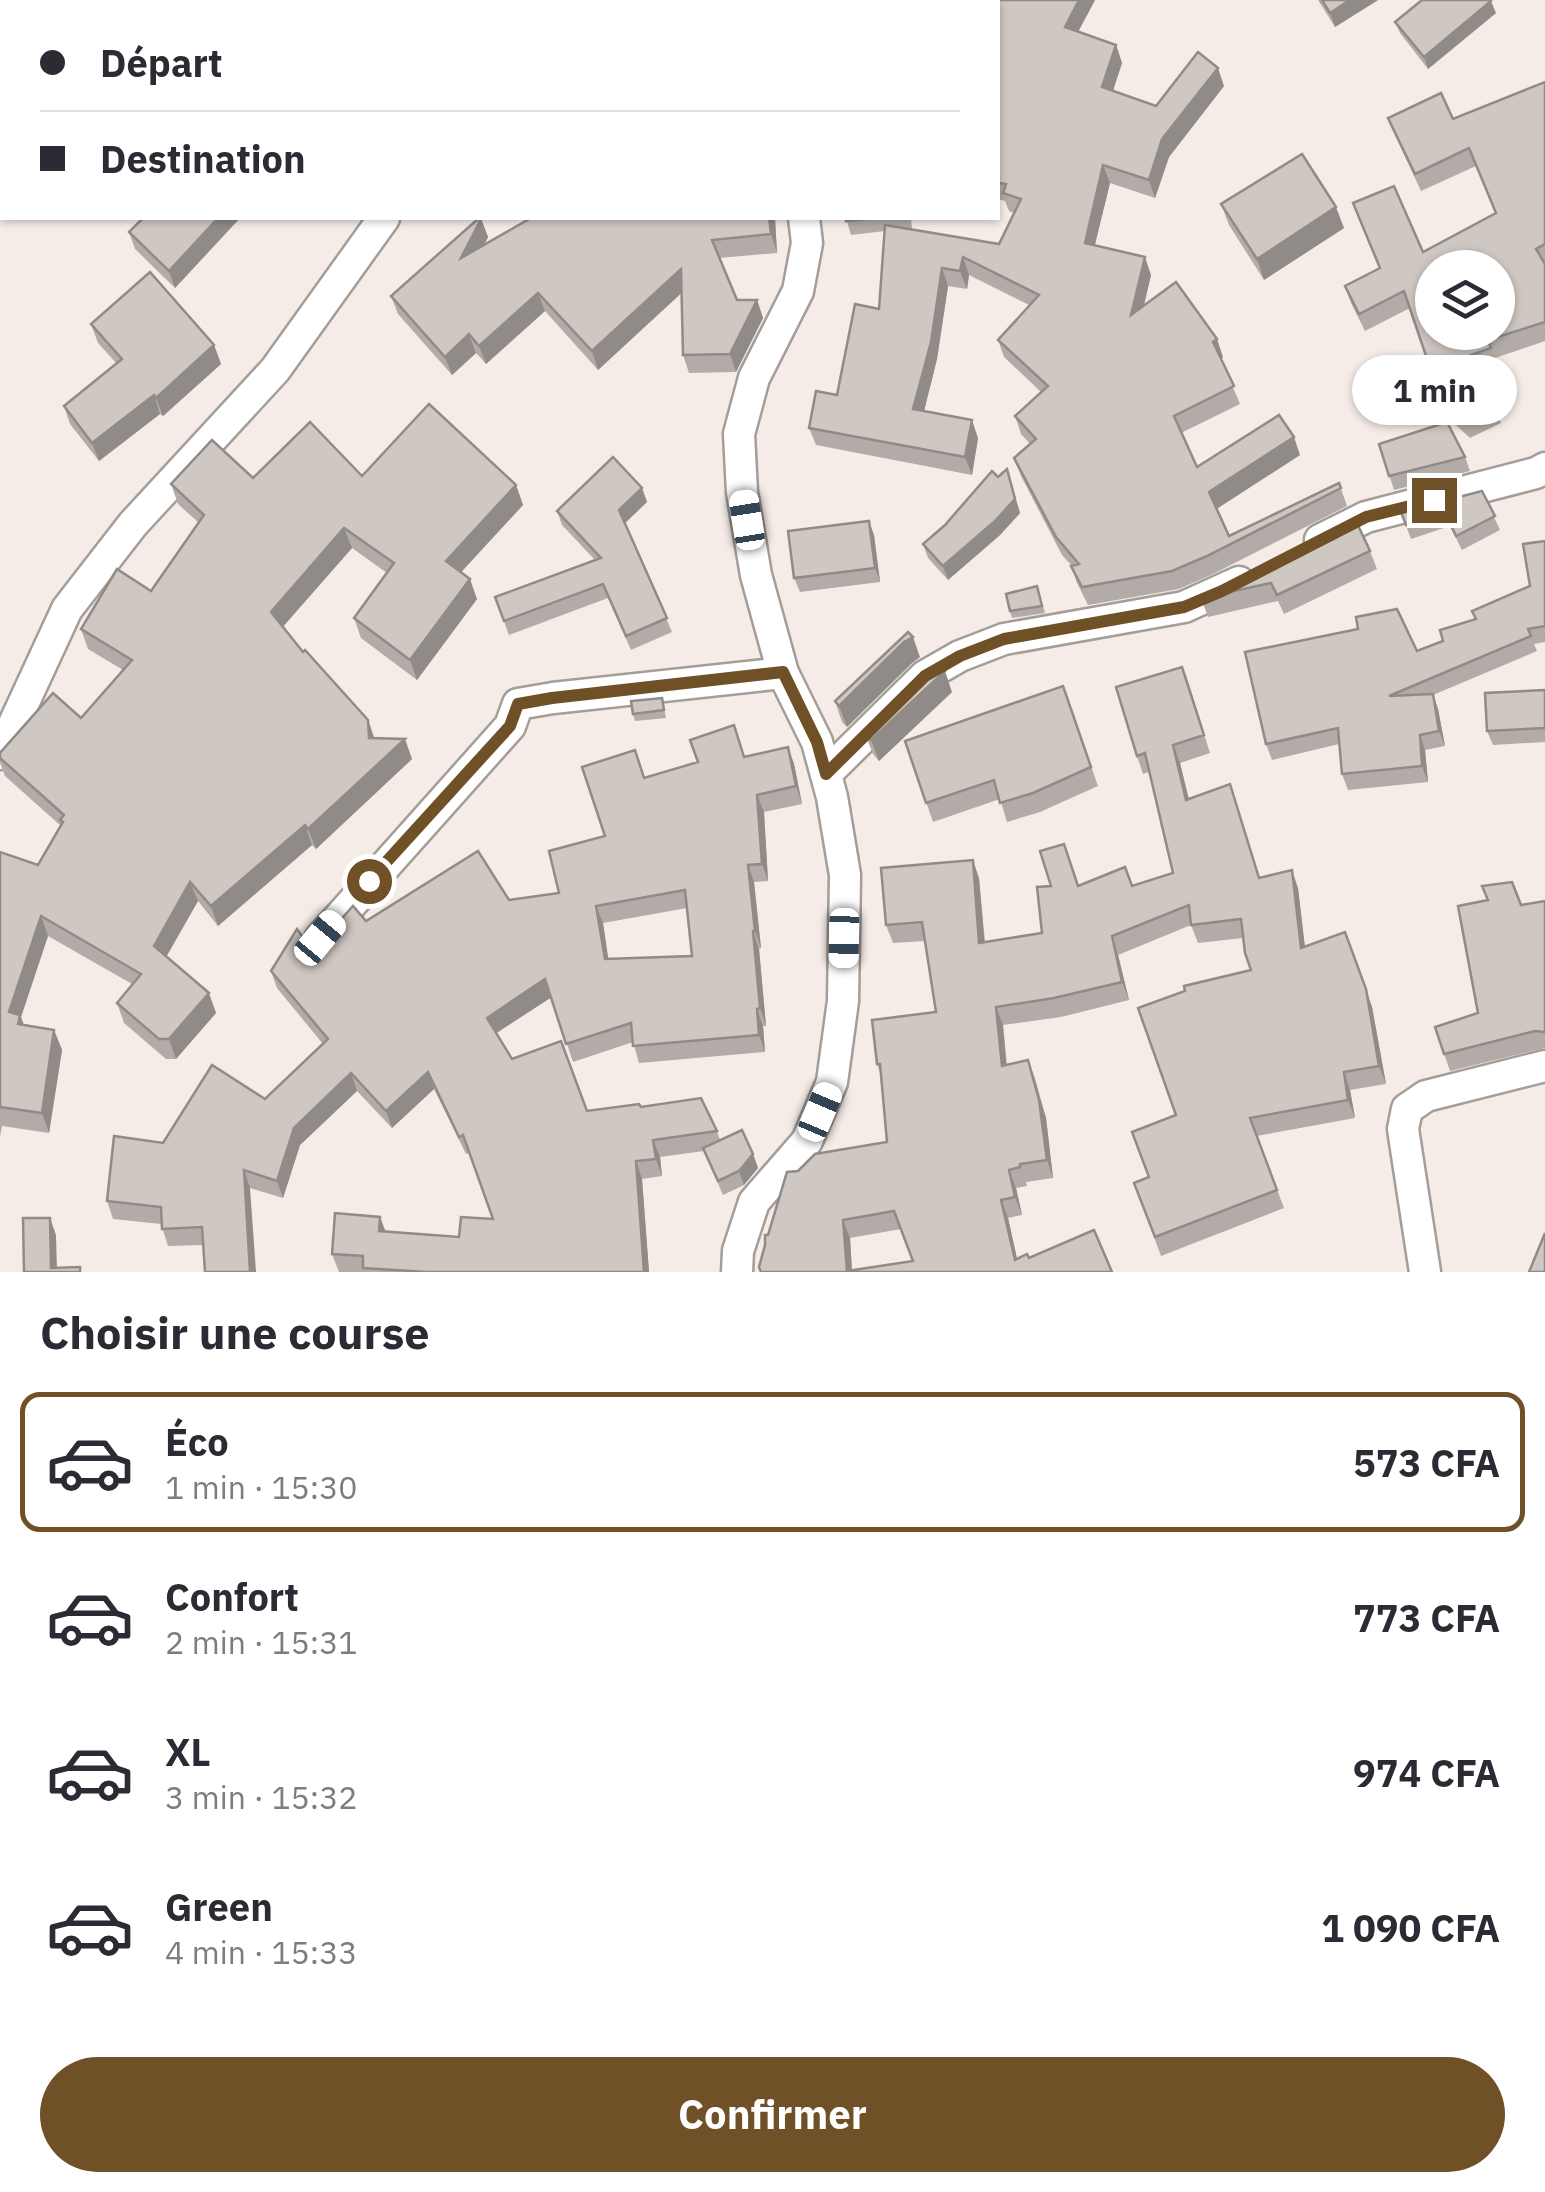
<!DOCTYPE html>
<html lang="fr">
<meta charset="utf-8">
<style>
body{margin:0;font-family:"IBM Plex Sans",sans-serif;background:#f7f7f7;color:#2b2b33;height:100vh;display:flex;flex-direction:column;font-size:38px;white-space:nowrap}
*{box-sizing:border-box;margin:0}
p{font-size:32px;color:#7c7c81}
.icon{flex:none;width:55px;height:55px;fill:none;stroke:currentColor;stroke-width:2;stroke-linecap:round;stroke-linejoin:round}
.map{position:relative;height:1272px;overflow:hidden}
.side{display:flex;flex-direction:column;background:#fff;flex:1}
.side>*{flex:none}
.hud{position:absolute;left:0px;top:0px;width:1000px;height:220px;box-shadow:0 2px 8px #0004;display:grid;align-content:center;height:220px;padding:0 40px;background:#fff}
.buttons{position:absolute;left:1415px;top:250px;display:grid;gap:20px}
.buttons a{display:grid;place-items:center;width:100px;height:100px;border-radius:50%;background:#fff;box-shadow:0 2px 8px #0004;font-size:50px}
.end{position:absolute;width:45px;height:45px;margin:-22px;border:12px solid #705026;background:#fff;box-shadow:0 0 0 5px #fff}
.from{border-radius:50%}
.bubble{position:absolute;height:70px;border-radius:35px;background:#fff;box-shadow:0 2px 8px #0004;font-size:32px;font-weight:800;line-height:70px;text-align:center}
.car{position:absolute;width:30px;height:60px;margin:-30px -15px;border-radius:12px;box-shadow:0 0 8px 2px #0007;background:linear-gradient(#fff 24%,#345 0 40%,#fff 0 76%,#345 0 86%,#fff 0)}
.hud b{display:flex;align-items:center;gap:35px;height:95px;font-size:38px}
.hud b+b{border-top:2px solid #e1e1e2}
.hud i{width:25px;height:25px;background:#2b2b33}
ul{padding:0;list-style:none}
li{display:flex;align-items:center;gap:30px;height:140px;margin:0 20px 15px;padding:0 20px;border:5px solid transparent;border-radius:20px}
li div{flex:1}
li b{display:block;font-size:38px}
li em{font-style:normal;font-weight:800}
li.selected{border-color:#705026}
li>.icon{width:90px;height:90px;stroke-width:1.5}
h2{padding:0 40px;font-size:45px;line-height:120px}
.primary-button{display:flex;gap:20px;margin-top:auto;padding:20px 40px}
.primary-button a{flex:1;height:115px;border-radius:60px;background:#705026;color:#fff;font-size:40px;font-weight:800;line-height:115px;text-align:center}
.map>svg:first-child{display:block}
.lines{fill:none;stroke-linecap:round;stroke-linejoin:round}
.stream{stroke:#aad6d7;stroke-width:10}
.street-casing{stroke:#a59d98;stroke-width:35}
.street{stroke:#fff;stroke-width:30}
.wall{fill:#b2aba7;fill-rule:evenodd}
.shaded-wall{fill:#918b88}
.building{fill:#cfc7c2;stroke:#918b88;stroke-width:2.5;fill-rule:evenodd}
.route{stroke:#705026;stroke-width:12}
</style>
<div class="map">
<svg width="1545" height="1272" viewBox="0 0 1545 1272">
<rect width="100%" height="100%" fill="#f5ece7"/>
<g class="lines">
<g class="stream">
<polyline points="75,2 77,0"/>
<polyline points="0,146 2,141"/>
</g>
<defs>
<g id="street">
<polyline points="758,0 759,2"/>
<polyline points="597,2 600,0"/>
<polyline points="1320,540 1366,517 1536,473 1545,468"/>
<polyline points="0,754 67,609 133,524 275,370 384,218"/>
<polyline points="826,774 925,676 960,656 1004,639 1184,607 1239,582"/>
<polyline points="320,939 510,726 518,704 553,698 783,673"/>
<polyline points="737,1272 738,1251 754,1202 807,1141 832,1082 843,1001 845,875 832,797 817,742 783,673 756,575 742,492 739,434 754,378 798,291 807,243 804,218"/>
<polyline points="1425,1272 1403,1129 1407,1109 1426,1096 1545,1066"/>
</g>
</defs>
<use href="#street" class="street-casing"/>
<use href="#street" class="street"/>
</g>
<g class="wall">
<rect x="786" y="0" width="66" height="2"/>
<polygon points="925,0 1095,0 1078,32 1116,45 1122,63 1113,91 1156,106 1224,86 1169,157 1155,198 1110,183 1095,245 1151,275 1144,306 1223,357 1221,359 1240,404 1181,433 1197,467 1300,455 1216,509 1229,536 1339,483 1347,506 1213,574 1179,589 1088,605 1077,583 1071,565 1062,555 1021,476 1014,458 1030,444 1021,434 1015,416 1041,392 1004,357 998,340 1029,305 969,275 967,289 948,286 937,359 924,411 978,438 972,475 816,445 809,428 837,395 879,309 885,231 851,235 846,218 911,218 912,228 908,229 999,244 1014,213 1009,211 1005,201 998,199 998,2"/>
<polygon points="1318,0 1378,0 1335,27"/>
<polygon points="1496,13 1428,69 1400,33 1395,22"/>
<polygon points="1545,82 1545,341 1495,358 1497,365 1479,372 1501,423 1470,438 1447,417 1410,308 1365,331 1351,303 1345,286 1379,268 1353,203 1423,252 1495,213 1476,166 1421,191 1395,135 1388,118 1453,119"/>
<polygon points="1221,204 1344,228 1264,280 1229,225"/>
<polygon points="143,218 240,218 175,288 135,249 129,232"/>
<polygon points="775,218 777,253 719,258 737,300 757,300 763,318 736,372 689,373 683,355 681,293 598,370 545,311 486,364 476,353 452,375 398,314 391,296 481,219 488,237 484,245"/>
<polygon points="91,324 214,345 221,364 163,416 160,414 99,461 70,424 64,406 117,364 98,343"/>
<polygon points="1379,444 1465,457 1470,471 1394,490"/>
<polygon points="1007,469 1020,513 1000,535 948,580 928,558 923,544"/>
<polygon points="362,476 516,485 523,505 461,572 477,599 417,680 361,638 354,618 387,573 352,548 283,627 303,652 368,720 374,738 412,759 316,849 312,845 218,926 198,901 166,957 216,1013 176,1059 166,1059 124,1023 117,1003 132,984 48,936 21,1017 24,1025 54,1030 62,1050 49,1133 2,1126 0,1137 0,852 38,865 61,826 5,776 0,763 0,753 81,718 123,670 88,649 81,629 151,591 199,523 178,504 171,484 253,478"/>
<polygon points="642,488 647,502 625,523 672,632 631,650 608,598 509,635 495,597 595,560 562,525 557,511"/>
<polygon points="1482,491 1500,530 1462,550 1450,526 1411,539 1401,512"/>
<polygon points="874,535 880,582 800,592 794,578"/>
<polygon points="1545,541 1545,642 1534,644 1537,651 1433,695 1438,709 1445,746 1425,750 1428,782 1348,790 1342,774 1339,744 1272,760 1266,744 1358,629 1417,651 1443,641 1476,619 1530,586"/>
<polygon points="1370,551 1377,569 1284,614 1278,601 1208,617 1201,598"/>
<polygon points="1037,586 1045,613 1012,618 1010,611"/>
<polygon points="920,657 912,663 847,727 842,722 835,701"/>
<path d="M 1189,685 L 1210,753 L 1180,763 L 1189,799 L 1230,784 L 1260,878 L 1298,888 L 1305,947 L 1372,1007 L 1386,1084 L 1350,1090 L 1355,1118 L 1257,1136 L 1284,1208 L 1161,1256 L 1134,1183 L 1148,1177 L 1176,1115 L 1251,970 L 1243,938 L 1198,943 L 1191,925 L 1118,955 L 1129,1000 L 1061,1017 L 1003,1025 L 1007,1065 L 1028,1060 L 1035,1078 L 1046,1118 L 1053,1178 L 1026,1182 L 1027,1186 L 1016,1188 L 1022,1215 L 1008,1218 L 1017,1259 L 1029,1258 L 1112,1272 L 761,1272 L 768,1235 L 798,1171 L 887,1142 L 881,1075 L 877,1064 L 936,1012 L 925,941 L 893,943 L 886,925 L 979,878 L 985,942 L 1042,933 L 1078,885 L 1132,886 L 1173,873 L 1149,772 L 1143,774 L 1137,756 ZM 901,1229 L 913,1261 L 852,1270 L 850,1238 Z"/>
<polygon points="1063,686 1098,786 1040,812 1007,822 1000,799 933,822 905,741"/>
<polygon points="1545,690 1545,742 1493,745 1487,731"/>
<polygon points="952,692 879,761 873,754 865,734"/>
<polygon points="662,698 666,718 635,721 633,714"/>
<path d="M 788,747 L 794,764 L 802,804 L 764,812 L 768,881 L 754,882 L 761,948 L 759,949 L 766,1026 L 763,1026 L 765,1052 L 639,1063 L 633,1042 L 573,1062 L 551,997 L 497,1033 L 512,1059 L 587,1111 L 641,1107 L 717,1131 L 720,1140 L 753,1154 L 758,1168 L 744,1185 L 723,1195 L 704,1151 L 660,1157 L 662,1176 L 642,1179 L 649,1272 L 339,1272 L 332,1254 L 380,1217 L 386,1232 L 459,1237 L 493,1219 L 469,1153 L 466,1154 L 434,1089 L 392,1128 L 357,1091 L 300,1145 L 283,1198 L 250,1188 L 203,1245 L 168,1246 L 161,1224 L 113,1219 L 107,1201 L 163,1143 L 265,1099 L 323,1044 L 277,988 L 271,971 L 302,936 L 309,940 L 320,939 L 366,921 L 559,893 L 605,836 L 645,778 ZM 687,908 L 692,956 L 608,959 L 603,923 Z"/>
<polygon points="1545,901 1545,1048 1450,1071 1435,1027 1478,1013 1521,905"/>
</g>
<g class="shaded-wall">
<polygon points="524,0 541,0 539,2 523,2"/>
<polygon points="1079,0 1095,0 1071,45 1065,27"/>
<polygon points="1350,0 1378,0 1335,27 1330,13"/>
<polygon points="1491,1 1496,13 1428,69 1424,57"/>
<polygon points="1116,45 1122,63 1108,105 1102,87"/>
<polygon points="1218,68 1224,86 1169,157 1155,198 1149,180 1162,139"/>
<polygon points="1103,165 1110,183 1091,260 1085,243"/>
<polygon points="1336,207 1344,228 1264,280 1257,259"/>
<polygon points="218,218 240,218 175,288 169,271"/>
<polygon points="769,218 775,218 777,253 771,234"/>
<polygon points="481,219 488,237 468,276 461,258"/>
<polygon points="963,257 969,275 967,289 960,271"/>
<polygon points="1145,257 1151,275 1137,333 1131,315"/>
<polygon points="942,268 948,286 937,359 920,427 913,409"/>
<polygon points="681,269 687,288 598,370 592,351"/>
<polygon points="538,293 545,311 486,364 479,346"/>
<polygon points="757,300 763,318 736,372 730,354"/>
<polygon points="469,334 476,353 452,375 445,357"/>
<polygon points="1217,339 1223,357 1219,360 1213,342"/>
<polygon points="214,345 221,364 163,416 156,398"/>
<polygon points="154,395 160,414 99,461 92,443"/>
<polygon points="972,420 978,438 972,475 965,457"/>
<polygon points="1294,437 1300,455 1215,510 1209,492"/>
<polygon points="1007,469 1020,513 1000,535 948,580 943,566"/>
<polygon points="516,485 523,505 453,581 446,561"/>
<polygon points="642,488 647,502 624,524 619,510"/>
<polygon points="869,521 874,535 880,582 875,568"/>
<polygon points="344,528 352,548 278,632 271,612"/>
<polygon points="470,579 477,599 417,680 410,660"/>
<polygon points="913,637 920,657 912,663 847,727 839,706 904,642"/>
<polygon points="945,671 952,692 879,761 871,740"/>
<polygon points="1433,694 1438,709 1445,746 1439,731"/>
<polygon points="368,720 375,740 369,738"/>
<polygon points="1420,735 1425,750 1428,782 1422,766"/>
<polygon points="405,739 412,759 316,849 308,829"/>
<polygon points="1173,745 1180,763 1193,818 1186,800"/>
<polygon points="788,747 794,764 802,804 796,786"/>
<polygon points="757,795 764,812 768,881 762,864"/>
<polygon points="305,825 312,845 218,926 211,906"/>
<polygon points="973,860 979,878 986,961 979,943"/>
<polygon points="748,865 754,882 761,948 755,931"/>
<polygon points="1292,870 1298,888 1307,966 1301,948"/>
<polygon points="190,882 198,901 161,966 154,946"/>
<polygon points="596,906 603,923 611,977 605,959"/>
<polygon points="41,916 48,936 21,1017 27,1035 9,1012"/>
<polygon points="753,931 759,949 766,1026 760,1008"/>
<polygon points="1112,936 1118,955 1129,1000 1122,982"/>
<polygon points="545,979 552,997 493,1035 487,1018"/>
<polygon points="1366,989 1372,1007 1386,1084 1379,1066"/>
<polygon points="209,993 216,1013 176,1059 169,1039"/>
<polygon points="996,1007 1003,1025 1008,1085 1002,1066"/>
<polygon points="757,1009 763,1026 765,1052 759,1035"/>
<polygon points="54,1030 62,1050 49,1133 42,1113"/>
<polygon points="1028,1060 1046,1118 1053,1178 1047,1160"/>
<polygon points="428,1072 434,1089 392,1128 386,1111"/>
<polygon points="1344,1072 1350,1090 1355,1118 1348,1100"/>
<polygon points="351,1073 357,1091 300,1145 283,1198 277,1181 294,1128"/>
<polygon points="653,1140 660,1157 662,1176 656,1159"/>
<polygon points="753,1154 758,1168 744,1185 739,1171"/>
<polygon points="636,1161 642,1179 649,1272 644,1272"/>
<polygon points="244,1170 250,1188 256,1272 250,1272"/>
<polygon points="1009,1170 1016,1188 1022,1215 1015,1197"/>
<polygon points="1001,1200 1008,1218 1020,1272 1015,1260"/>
<polygon points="380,1217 386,1234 379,1231"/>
<polygon points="50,1218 56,1235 57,1272 51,1268"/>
<polygon points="843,1220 850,1238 852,1272 847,1272"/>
</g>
<g class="building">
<polygon points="250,0 275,0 277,2 247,2"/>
<polygon points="310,0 524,0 523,2 306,2"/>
<polygon points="666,0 729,0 730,2 662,2"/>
<polygon points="786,0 835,0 815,2 786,2"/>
<polygon points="925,0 1079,0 1065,27 1116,45 1102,87 1156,106 1198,52 1218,68 1162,139 1149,180 1103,165 1085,243 1145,257 1131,315 1176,282 1217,339 1213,342 1234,386 1174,416 1197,467 1279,415 1294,437 1209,492 1229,536 1339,483 1341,488 1207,556 1172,571 1082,587 1071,566 1079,564 1056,537 1014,458 1036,439 1015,416 1048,386 998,340 1039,295 963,257 960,271 942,268 931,342 913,409 972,420 965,457 809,428 816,391 837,395 855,304 879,309 885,225 999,244 1021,199 1003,193 1006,184 998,183 998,2 925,2"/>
<polygon points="1322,0 1350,0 1330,13"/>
<polygon points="1422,0 1491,0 1491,1 1424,57 1395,22"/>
<path d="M 1545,82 L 1545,244 L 1536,249 L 1545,264 L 1545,322 L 1488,340 L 1491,348 L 1471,355 L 1495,405 L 1464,421 L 1441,400 L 1404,291 L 1359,314 L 1345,286 L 1380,268 L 1353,203 L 1394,186 L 1423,252 L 1496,213 L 1469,148 L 1415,174 L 1388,118 L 1441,93 L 1453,119 ZM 1432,268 L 1498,268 L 1498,332 L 1432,332 Z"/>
<polygon points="1302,154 1336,207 1257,259 1221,204"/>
<polygon points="143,218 218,218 169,271 129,232"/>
<polygon points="479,218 481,219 461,258 531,218 769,218 771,234 712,240 737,300 757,300 730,354 683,355 681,269 592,351 538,293 479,346 469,334 445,357 391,296"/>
<polygon points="846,218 877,218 846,221"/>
<polygon points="150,272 214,345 156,398 154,395 92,443 64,406 122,359 91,324"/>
<polygon points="429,404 516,485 446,561 470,579 410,660 354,618 394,563 344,528 271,612 303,652 305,650 368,720 369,738 405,739 308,829 305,825 211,906 190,882 154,946 209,993 169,1039 159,1039 117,1003 141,974 41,916 9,1012 20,1015 18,1024 54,1030 42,1113 0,1107 0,852 38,865 63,822 60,820 64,815 0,758 0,753 53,693 81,718 132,660 81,629 117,569 151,591 204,515 171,484 212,440 253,478 310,422 362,476"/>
<polygon points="1447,422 1465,457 1389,476 1379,444"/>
<polygon points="613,457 642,488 619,510 667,618 626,636 603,584 504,621 495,597 601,558 557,511"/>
<polygon points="1007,469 1015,499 995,521 943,566 923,544 945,525 992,471 998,477"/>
<polygon points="1482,491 1495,516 1456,536 1445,512 1406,525 1401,512"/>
<polygon points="869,521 875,568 794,578 788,531"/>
<polygon points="1356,521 1370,551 1277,595 1271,583 1201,598"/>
<polygon points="1545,541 1545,626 1528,629 1531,636 1389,696 1433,694 1439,731 1420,735 1422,766 1342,774 1338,728 1266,744 1245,652 1358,629 1356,617 1397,609 1417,651 1443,641 1440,630 1476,619 1472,611 1530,586 1523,544"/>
<polygon points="1037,586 1042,606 1010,611 1006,594"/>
<polygon points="908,632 913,637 904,642 839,706 835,701"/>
<polygon points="939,665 945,671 871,740 865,734 929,670"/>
<path d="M 1182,667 L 1204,735 L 1173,745 L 1186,800 L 1230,784 L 1259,878 L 1292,870 L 1301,948 L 1345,932 L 1366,989 L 1379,1066 L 1344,1072 L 1348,1100 L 1250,1118 L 1277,1190 L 1155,1237 L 1134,1183 L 1149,1177 L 1132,1132 L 1176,1115 L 1138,1008 L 1185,991 L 1184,986 L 1251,970 L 1245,953 L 1241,919 L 1191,925 L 1189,905 L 1112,936 L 1122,982 L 1054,998 L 996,1007 L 1002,1066 L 1028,1060 L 1039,1100 L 1047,1160 L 1020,1164 L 1020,1167 L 1009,1170 L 1015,1197 L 1001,1200 L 1015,1260 L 1027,1254 L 1029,1258 L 1094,1230 L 1112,1272 L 761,1272 L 759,1267 L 765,1245 L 765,1235 L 768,1235 L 787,1172 L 798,1171 L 815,1154 L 887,1142 L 880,1064 L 877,1064 L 872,1020 L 936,1012 L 922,922 L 886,925 L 881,868 L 973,860 L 979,943 L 1042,933 L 1037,887 L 1051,886 L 1040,851 L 1064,844 L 1078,886 L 1125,867 L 1132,886 L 1173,873 L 1145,753 L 1137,756 L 1116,687 ZM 894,1211 L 913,1261 L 847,1271 L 843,1220 Z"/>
<polygon points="1063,686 1091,767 1033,793 1000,803 994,780 926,803 905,741"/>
<polygon points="1545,690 1545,728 1487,731 1485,693"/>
<polygon points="662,698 664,710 633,714 631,701"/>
<path d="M 734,725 L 744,757 L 788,747 L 796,786 L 757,795 L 762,864 L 748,865 L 755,931 L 753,931 L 760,1008 L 757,1009 L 759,1035 L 633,1046 L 631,1023 L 566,1044 L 545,979 L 487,1018 L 512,1059 L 561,1041 L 587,1111 L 639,1104 L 641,1107 L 701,1098 L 717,1131 L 653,1140 L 656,1159 L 636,1161 L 644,1272 L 427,1272 L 363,1268 L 363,1256 L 332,1254 L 335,1213 L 380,1217 L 379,1231 L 459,1237 L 461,1217 L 493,1219 L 463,1135 L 459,1137 L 428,1072 L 386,1111 L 351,1073 L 294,1128 L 277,1181 L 244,1170 L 250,1272 L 205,1272 L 202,1227 L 162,1229 L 161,1207 L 107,1201 L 114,1136 L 163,1143 L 212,1065 L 265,1099 L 328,1039 L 271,971 L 297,929 L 302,936 L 309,940 L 320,939 L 328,934 L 353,906 L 366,921 L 478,851 L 509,900 L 559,893 L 549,851 L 605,836 L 582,767 L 635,750 L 644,778 L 698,762 L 690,740 ZM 685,890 L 692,956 L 605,959 L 596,906 Z"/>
<polygon points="1512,882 1521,905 1545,901 1545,1032 1535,1031 1444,1054 1435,1027 1478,1013 1458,906 1488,900 1482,886"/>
<polygon points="742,1130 753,1154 739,1171 718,1181 703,1148"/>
<polygon points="23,1218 50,1218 51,1268 80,1267 80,1272 24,1272"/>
<polygon points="1545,1233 1545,1272 1529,1272"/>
</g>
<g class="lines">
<polyline class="route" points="369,881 510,726 518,704 552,698 783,672 817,742 826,774 925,676 960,656 1004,639 1184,607 1222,591 1366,517 1434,500"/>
</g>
</svg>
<div class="buttons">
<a><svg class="icon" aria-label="layers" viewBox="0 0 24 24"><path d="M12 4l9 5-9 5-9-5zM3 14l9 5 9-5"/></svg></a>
</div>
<i class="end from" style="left:369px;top:881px"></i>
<i class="end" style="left:1434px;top:500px"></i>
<div class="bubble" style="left:1352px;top:355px;width:165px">1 min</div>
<i class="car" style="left:747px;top:520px;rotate:351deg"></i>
<i class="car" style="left:320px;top:938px;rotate:40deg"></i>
<i class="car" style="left:844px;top:938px;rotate:181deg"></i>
<i class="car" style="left:820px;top:1112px;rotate:23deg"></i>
<div class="hud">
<b><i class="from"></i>Départ</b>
<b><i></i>Destination</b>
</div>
</div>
<section class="side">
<h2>Choisir une course</h2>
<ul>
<li class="selected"><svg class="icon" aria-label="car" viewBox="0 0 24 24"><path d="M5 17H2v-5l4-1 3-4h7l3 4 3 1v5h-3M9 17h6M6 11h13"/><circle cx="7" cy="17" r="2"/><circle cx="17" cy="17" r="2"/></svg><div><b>Éco</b><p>1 min · 15:30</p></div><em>573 CFA</em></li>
<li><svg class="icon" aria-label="car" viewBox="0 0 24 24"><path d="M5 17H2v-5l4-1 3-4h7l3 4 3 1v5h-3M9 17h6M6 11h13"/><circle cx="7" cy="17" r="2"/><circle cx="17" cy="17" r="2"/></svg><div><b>Confort</b><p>2 min · 15:31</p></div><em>773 CFA</em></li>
<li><svg class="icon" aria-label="car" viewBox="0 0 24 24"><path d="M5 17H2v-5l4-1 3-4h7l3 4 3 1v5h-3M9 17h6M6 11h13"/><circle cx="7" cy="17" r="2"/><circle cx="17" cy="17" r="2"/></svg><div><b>XL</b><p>3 min · 15:32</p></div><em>974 CFA</em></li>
<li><svg class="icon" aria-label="car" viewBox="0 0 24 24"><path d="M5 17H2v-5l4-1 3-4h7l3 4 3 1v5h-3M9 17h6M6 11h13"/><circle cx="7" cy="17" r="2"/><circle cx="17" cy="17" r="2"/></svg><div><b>Green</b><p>4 min · 15:33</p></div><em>1 090 CFA</em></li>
</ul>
<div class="primary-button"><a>Confirmer</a></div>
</section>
